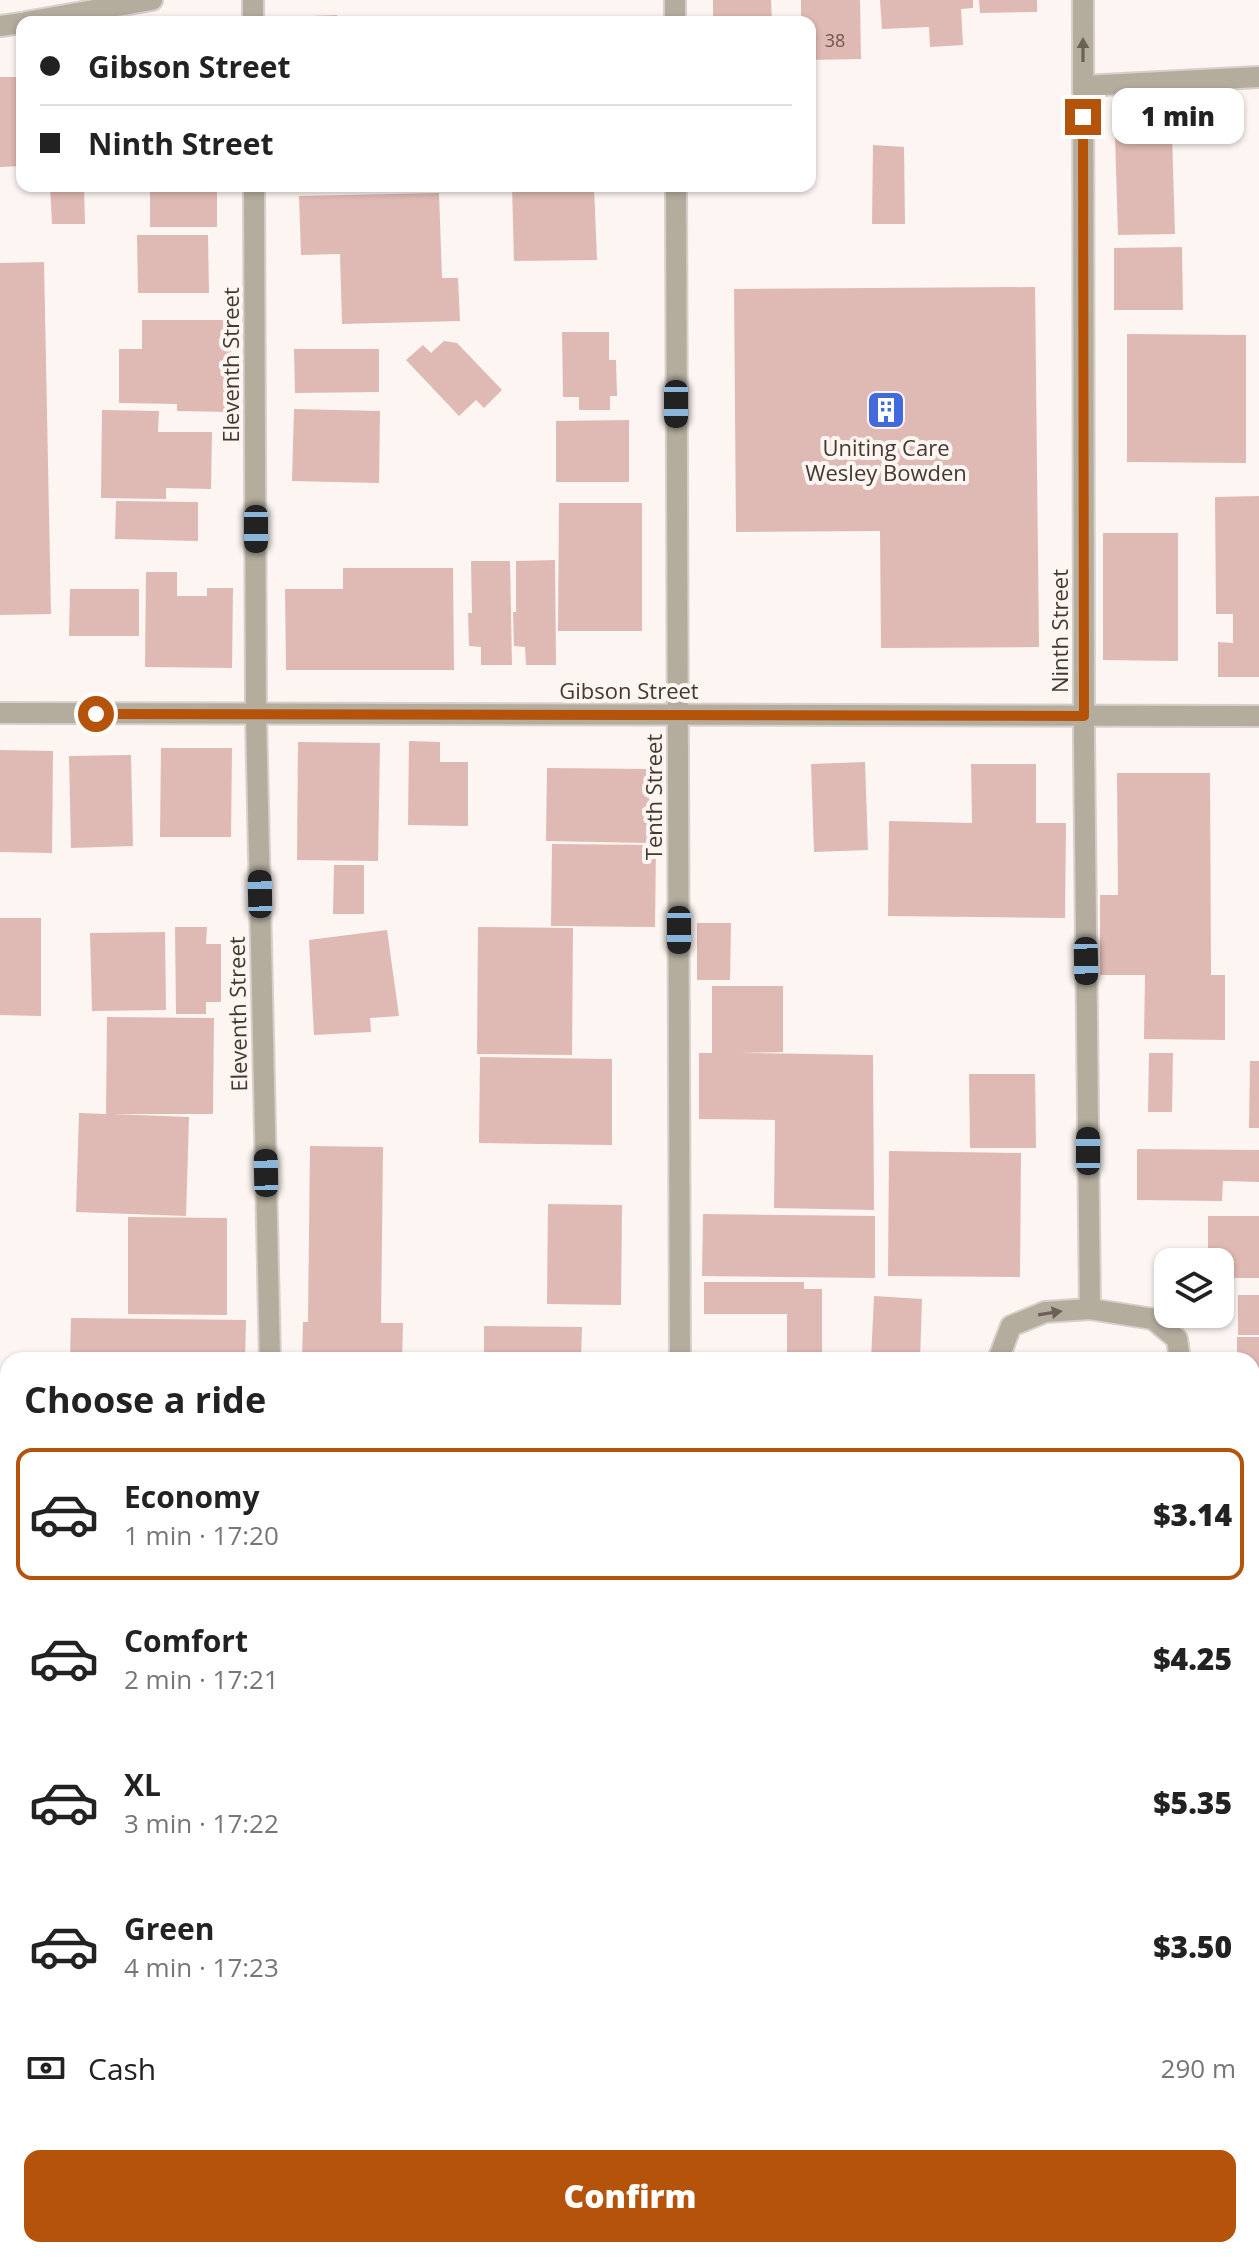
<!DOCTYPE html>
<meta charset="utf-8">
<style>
body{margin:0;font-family:"Open Sans",sans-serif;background:#f2f2f2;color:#222;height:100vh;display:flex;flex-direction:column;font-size:30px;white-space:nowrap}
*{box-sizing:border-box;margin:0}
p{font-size:26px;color:#767676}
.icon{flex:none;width:44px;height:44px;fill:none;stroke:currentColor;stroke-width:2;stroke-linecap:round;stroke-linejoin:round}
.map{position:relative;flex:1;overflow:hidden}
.sheet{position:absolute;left:0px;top:1352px;width:1260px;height:906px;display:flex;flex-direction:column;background:#fff;border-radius:24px 24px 0 0;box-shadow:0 2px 6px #0004}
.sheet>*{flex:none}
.top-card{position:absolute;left:16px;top:16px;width:800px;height:176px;border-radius:16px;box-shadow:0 2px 6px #0004;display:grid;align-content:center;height:176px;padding:0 24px;background:#fff}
.controls{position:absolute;left:1154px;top:1248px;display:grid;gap:16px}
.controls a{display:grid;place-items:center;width:80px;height:80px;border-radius:16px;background:#fff;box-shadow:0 2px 6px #0004;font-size:40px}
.end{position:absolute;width:36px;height:36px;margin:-18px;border:10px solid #b45309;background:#fff;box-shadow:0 0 0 4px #fff}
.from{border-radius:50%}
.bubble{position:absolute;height:56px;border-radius:16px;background:#fff;box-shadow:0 2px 6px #0004;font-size:26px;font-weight:800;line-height:56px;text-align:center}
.car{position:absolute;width:24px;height:48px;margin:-24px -12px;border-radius:10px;box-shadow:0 0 6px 2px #0007;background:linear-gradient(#222 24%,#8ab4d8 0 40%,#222 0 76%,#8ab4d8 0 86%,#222 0)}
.top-card b{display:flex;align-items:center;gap:28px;height:76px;font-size:30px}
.top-card b+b{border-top:2px solid #e0e0e0}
.top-card i{width:20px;height:20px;background:#222}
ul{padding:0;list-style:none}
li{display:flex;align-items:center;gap:24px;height:132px;margin:0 16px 12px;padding:0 8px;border:4px solid transparent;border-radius:16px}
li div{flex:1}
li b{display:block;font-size:30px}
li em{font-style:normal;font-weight:800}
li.active{border-color:#b45309}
li>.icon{width:72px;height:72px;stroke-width:1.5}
h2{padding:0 24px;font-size:36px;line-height:96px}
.pay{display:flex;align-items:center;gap:20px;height:88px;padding:0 24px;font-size:30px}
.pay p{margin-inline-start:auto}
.primary-button{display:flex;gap:16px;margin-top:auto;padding:16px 24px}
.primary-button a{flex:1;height:92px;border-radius:16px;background:#b45309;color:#fff;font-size:32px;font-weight:800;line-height:92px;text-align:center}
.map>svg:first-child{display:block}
.building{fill:#dfb9b4}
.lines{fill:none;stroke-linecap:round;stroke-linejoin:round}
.minor-casing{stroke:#d7cfca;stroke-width:24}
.minor{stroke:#b4ad9e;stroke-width:20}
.oneway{fill:#6b6156}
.route{stroke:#b45309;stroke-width:10}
.labels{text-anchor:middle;stroke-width:8;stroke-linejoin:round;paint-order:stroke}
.number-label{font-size:18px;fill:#6b5850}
.street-label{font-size:22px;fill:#44382f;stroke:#fcf5f1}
.poi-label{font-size:22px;fill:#44382f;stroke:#fcf5f1}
</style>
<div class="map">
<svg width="1259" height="2257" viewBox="0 0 1259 2257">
<rect width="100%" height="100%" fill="#fcf5f1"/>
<g class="building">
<polygon points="713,0 771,0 772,22 713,22"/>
<polygon points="801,0 860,0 861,59 810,60 810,22 801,22"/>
<polygon points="880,0 973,0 973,8 961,9 963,45 930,47 929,27 882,29"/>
<polygon points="979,0 1037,0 1037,12 980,13"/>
<polygon points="337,15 337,22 288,22 287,17"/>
<polygon points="0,77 22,77 22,166 0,167"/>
<polygon points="1172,134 1175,234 1118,235 1115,135"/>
<polygon points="873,145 904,147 905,224 872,224"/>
<polygon points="50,186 84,186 85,224 52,224"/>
<polygon points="512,186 594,186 597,260 514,261"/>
<rect x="150" y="192" width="67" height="35"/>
<polygon points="439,193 442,278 458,278 460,321 342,324 340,254 301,255 299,196"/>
<polygon points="137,235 208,235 209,293 138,293"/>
<polygon points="1182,247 1183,310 1114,310 1114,248"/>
<polygon points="44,262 51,614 0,615 0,263"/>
<polygon points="1035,287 1039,647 881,648 880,531 736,532 734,289"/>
<polygon points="142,320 231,320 230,412 177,411 177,404 119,403 119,349 142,349"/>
<polygon points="562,332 609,332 609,360 616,360 617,396 610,396 610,410 579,410 579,397 563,397"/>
<polygon points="1127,334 1246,335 1246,463 1127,462"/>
<polygon points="444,341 457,343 502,390 484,408 476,400 459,416 406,360 423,345 431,353"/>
<polygon points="294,349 379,349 379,392 295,393"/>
<polygon points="294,409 380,411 379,483 292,481"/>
<polygon points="102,410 159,411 158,432 212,432 211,489 166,488 166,499 101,498"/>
<polygon points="629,420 629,482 556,482 556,421"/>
<polygon points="1259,496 1259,677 1218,677 1218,642 1233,643 1233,614 1216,614 1215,497"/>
<polygon points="116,501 198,502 198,541 115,539"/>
<polygon points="559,503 642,503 642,631 558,631"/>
<polygon points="1103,533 1178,533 1178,661 1103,660"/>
<polygon points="555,560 556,665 526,665 525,647 514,646 513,612 516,612 516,561"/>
<polygon points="471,561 510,561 512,665 481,665 481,647 469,646 468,613 472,613"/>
<polygon points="343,568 453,568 454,670 286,670 285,589 343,589"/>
<polygon points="146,572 177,572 177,596 207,596 207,588 233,588 232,668 145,667"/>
<polygon points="70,589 139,589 139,636 69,636"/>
<polygon points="409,741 440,742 440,762 468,762 468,826 408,825"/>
<polygon points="298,742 380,743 378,861 297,860"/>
<polygon points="161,748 232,748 231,837 160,837"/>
<polygon points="0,750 53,751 52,853 0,852"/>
<polygon points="131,755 133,846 71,848 69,756"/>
<polygon points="865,762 868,850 814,852 811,764"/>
<polygon points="971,764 1036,764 1036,823 1066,823 1065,918 888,916 889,821 972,823"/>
<polygon points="547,768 649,769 649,843 546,841"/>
<polygon points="1117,773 1210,773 1211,975 1225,975 1225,1040 1144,1039 1145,975 1100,975 1100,895 1118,895"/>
<polygon points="552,844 656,845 655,927 551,926"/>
<polygon points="334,865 364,865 364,914 333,914"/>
<polygon points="0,918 41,918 41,1016 0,1015"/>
<polygon points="697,923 731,923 730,980 697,980"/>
<polygon points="175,927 207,927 206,944 221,944 221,1002 206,1002 206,1014 176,1014"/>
<polygon points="478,927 573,928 572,1055 477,1054"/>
<polygon points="387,930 399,1016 370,1018 371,1032 314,1035 309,940"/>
<polygon points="165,932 166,1010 92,1011 90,933"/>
<polygon points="712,986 783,986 783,1052 739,1053 873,1055 874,1210 774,1208 775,1120 699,1119 699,1053 712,1053"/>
<polygon points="107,1017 214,1018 213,1114 113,1114 189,1117 186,1216 76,1212 79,1113 106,1114"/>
<polygon points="1149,1053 1173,1053 1172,1112 1148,1112"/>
<polygon points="480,1057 612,1059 612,1145 479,1143"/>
<polygon points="1250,1061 1259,1061 1259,1128 1249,1128"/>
<polygon points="969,1074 1035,1074 1036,1148 970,1148"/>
<polygon points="310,1146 383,1147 381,1323 403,1323 402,1360 302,1360 303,1322 308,1322"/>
<polygon points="1137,1149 1259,1150 1259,1182 1223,1181 1222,1201 1137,1200"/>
<polygon points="889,1151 1021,1153 1020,1277 888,1276"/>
<polygon points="548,1204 622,1205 621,1305 547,1304"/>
<polygon points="703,1214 875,1216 875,1278 702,1276"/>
<polygon points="1208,1216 1259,1216 1259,1278 1220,1278 1220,1262 1208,1262"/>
<polygon points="128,1217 227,1218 227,1315 128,1314"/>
<polygon points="704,1282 804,1282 804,1289 822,1289 822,1360 787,1360 787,1314 704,1314"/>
<rect x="1238" y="1295" width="21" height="40"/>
<polygon points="874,1296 922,1299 920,1360 871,1360"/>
<polygon points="71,1318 246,1320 245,1360 70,1360"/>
<polygon points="484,1326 582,1327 581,1360 484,1360"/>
<polygon points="1237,1337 1259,1337 1259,1380 1252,1380 1252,1360 1237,1360"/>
<rect x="4" y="1415" width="4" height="65"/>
<polygon points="1252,1429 1259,1430 1259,1491 1252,1491"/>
<rect x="1252" y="1619" width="7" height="346"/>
<rect x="0" y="1780" width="8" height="182"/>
<rect x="175" y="2250" width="119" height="7"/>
<polygon points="301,2250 443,2250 442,2257 301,2257"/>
<rect x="474" y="2250" width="76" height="7"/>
<rect x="649" y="2250" width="301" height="7"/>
<rect x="1036" y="2250" width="168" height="7"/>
</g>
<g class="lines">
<defs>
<g id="minor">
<polyline points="253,0 253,22"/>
<polyline points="675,0 675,22"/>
<polyline points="1083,0 1084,740 1090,1309"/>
<polyline points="26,22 152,0"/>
<polyline points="0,26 22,23"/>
<polyline points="1083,86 1259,77"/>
<polyline points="254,186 256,715 270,1360"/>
<polyline points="676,186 680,1360"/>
<polyline points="0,713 1259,716"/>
<polyline points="998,1360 1011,1326 1045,1312 1090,1309 1153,1319 1177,1339 1180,1360"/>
<polyline points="0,1525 8,1525"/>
<polyline points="1252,1527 1259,1527"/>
<polyline points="0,2065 8,2065"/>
<polyline points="1252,2070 1259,2070"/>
<polyline points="999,2257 999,2250"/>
</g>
</defs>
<use href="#minor" class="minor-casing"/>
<use href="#minor" class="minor"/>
</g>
<defs><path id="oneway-solid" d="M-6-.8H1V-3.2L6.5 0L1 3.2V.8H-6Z" transform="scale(2)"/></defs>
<g class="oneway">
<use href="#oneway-solid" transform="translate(1083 50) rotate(-90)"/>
<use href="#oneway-solid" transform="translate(1050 1313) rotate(-9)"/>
</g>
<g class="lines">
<polyline class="route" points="96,714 1084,716 1083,117"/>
</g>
<defs>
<symbol id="building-square" viewBox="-11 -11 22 22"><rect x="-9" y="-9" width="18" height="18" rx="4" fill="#416bdd" stroke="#fcf5f1"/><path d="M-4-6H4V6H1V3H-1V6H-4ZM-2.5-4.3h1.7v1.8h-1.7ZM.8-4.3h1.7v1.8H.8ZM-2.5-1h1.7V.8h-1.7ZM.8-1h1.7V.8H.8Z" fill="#fff"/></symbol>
</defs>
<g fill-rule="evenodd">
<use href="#building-square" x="864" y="388" width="44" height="44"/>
</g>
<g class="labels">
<g class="number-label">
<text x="835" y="47">38</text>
</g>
<g class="street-label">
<text transform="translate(231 365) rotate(-90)" y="8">Eleventh Street</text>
<text transform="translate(1060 631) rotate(-90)" y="8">Ninth Street</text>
<text x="629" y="699">Gibson Street</text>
<text transform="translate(654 797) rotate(-90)" y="8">Tenth Street</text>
<text transform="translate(238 1014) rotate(-91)" y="8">Eleventh Street</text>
</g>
<g class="poi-label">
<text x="886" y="456">Uniting Care<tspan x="886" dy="25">Wesley Bowden</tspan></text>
</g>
</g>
</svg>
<div class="controls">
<a><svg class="icon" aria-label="layers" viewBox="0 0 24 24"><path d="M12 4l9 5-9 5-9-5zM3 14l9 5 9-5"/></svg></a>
</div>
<i class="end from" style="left:96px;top:714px"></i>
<i class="end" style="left:1083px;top:117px"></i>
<div class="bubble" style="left:1112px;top:88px;width:132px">1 min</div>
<i class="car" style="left:676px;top:404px;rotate:180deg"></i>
<i class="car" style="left:256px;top:529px;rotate:180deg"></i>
<i class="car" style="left:260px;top:894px;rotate:359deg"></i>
<i class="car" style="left:679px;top:930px;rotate:180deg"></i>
<i class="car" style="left:1086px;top:961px;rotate:179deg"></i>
<i class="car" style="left:1088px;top:1151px;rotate:0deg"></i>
<i class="car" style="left:266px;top:1173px;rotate:359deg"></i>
<div class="top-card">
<b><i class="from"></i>Gibson Street</b>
<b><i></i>Ninth Street</b>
</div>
<section class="sheet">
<h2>Choose a ride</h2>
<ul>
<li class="active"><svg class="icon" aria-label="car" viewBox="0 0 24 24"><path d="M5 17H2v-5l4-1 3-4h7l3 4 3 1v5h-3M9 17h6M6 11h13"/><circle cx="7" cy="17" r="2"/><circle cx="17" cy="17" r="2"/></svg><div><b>Economy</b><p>1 min · 17:20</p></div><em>$3.14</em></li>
<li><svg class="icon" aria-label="car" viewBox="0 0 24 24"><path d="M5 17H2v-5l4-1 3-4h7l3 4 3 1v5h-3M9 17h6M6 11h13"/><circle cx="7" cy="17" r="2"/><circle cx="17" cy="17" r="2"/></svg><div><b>Comfort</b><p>2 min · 17:21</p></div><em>$4.25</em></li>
<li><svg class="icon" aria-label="car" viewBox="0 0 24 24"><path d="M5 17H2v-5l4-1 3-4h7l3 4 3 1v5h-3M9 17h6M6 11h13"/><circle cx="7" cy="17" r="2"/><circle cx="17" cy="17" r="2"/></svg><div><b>XL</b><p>3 min · 17:22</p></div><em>$5.35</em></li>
<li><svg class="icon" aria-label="car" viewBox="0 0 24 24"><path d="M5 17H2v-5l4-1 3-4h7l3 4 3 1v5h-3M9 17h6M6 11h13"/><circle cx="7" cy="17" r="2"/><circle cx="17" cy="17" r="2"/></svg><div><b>Green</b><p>4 min · 17:23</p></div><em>$3.50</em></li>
</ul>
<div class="pay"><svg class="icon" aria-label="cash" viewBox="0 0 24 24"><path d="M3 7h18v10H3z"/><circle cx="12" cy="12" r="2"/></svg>Cash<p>290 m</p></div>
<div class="primary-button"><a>Confirm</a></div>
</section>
</div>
